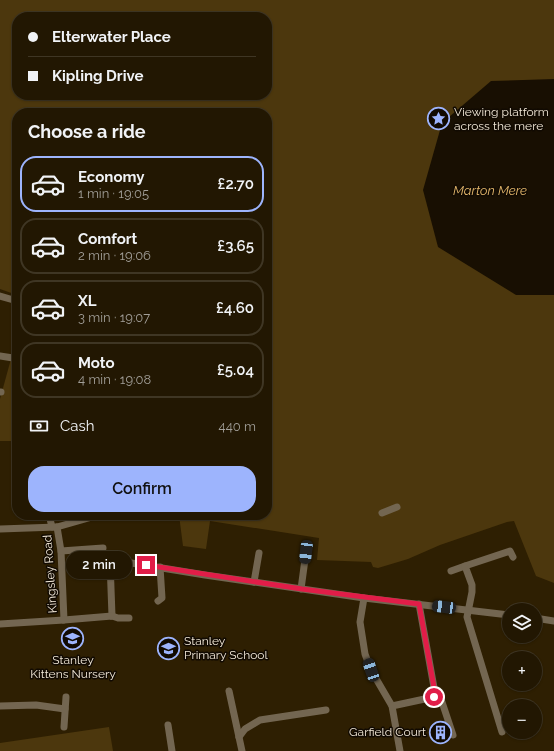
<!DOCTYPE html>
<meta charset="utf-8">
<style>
body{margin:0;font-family:Raleway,sans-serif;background:#2a200c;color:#f1f3f6;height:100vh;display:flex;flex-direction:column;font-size:15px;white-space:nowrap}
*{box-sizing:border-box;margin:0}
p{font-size:13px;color:#a29f99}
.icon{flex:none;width:22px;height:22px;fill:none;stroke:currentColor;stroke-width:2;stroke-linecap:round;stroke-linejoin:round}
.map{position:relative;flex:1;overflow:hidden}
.details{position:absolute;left:12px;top:108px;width:260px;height:412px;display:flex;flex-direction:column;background:#221702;border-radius:16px;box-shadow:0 1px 3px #0004,0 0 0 1px #3f3624}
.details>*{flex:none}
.banner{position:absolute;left:12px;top:12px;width:260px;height:88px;border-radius:16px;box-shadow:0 1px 3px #0004,0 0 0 1px #3f3624;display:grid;align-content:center;height:88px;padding:0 16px;background:#221702}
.buttons{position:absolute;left:502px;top:603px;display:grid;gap:8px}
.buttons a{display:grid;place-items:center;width:40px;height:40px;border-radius:50%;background:#221702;box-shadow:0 1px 3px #0004,0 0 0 1px #3f3624;font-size:20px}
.end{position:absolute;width:18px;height:18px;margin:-9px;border:5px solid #e11d48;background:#fff;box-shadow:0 0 0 2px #fff}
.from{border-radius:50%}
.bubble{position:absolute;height:28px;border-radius:14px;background:#221702;box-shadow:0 1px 3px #0004,0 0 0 1px #3f3624;font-size:13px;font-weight:600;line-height:28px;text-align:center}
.car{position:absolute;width:12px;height:24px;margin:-12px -6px;border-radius:5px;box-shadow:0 0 3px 1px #0007;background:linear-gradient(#222 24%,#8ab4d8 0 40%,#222 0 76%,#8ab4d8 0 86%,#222 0)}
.banner b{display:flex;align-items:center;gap:14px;height:38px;font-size:15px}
.banner b+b{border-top:1px solid #3f3624}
.banner i{width:10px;height:10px;background:#f1f3f6}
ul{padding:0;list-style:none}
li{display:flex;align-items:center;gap:12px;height:56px;margin:0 8px 6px;padding:0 8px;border:2px solid #3f3624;border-radius:16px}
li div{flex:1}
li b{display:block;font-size:15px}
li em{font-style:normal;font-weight:600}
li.selected{border-color:#9db4fd}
li>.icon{width:36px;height:36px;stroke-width:1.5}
h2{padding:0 16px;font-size:18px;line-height:48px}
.pay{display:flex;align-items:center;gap:10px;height:44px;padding:0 16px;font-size:15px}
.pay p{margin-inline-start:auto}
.primary-button{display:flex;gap:8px;margin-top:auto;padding:8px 16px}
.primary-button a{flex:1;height:46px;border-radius:16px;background:#9db4fd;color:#111;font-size:16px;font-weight:600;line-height:46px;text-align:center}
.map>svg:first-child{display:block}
.green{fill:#4c370d;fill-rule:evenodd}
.water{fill:#180f02}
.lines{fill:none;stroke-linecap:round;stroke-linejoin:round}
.minor{stroke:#736651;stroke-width:7}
.route{stroke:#e11d48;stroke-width:5}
.labels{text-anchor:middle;stroke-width:3;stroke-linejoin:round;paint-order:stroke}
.poi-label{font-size:12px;fill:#f3e9d8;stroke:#110a02;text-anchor:start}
.street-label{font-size:12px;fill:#f3e9d8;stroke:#110a02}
.water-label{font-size:13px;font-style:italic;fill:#e7ba6d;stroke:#110a02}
</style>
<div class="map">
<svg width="554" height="751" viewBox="0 0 554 751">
<rect width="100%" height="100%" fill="#2e1f02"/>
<g class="green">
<path d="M 0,0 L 554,0 L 554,583 L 536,576 L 514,521 L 507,522 L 440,545 L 408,559 L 378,568 L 373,567 L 371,562 L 317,560 L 319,538 L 210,521 L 206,549 L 183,546 L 179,515 L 267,515 L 267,113 L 17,113 L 17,295 L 0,289 ZM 17,17 L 267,17 L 267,95 L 17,95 Z"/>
<polygon points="17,337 17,430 12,441 0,441 0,399"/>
<polygon points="109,727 113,751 0,751 0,743"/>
</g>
<polygon class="water" points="554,79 554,295 516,295 438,247 423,190 442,123 491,81"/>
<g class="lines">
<g class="minor">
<polyline points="0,296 17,301"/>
<polyline points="0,356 13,358"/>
<polyline points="0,392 1,392"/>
<polyline points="16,470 17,481"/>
<polyline points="382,513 397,507"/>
<polyline points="49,515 52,527"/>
<polyline points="128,515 142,517 178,517"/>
<polyline points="57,527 61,551 64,620"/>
<polyline points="0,529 57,527 99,515"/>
<polyline points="61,551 103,548"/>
<polyline points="451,571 465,566"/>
<polyline points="254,582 259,553"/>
<polyline points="301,589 306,552"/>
<polyline points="364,598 360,622 365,654 371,670 392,706 400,751"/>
<polyline points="158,601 162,598 160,567"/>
<polyline points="419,604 435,693 434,697"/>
<polyline points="112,616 110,561 113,560 205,575 364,598 509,615"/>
<polyline points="535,618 554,621"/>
<polyline points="0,624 64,620 112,616 118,618 129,618"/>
<polyline points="229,691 242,751"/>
<polyline points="434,697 442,702 453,735"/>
<polyline points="0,706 36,705 65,709"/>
<polyline points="392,706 434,697"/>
<polyline points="168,725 172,751"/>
<polyline points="64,727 66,697"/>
<polyline points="502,732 467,617 472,592 472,585 465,566 510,551 513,557"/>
<polyline points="239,737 245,729 260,720 326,710"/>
</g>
</g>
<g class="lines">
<polyline class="route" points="146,565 302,589 419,604 435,693 434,697"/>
</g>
<defs>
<symbol id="sight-ring" viewBox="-11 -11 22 22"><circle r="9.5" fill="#110a02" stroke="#9db4fd" stroke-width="1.5"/><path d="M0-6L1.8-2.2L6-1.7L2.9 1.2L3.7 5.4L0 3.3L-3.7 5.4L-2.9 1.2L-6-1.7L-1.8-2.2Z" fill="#9db4fd"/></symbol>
<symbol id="school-ring" viewBox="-11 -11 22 22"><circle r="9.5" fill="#110a02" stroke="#9db4fd" stroke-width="1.5"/><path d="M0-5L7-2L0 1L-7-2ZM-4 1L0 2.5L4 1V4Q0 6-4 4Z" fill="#9db4fd"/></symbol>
<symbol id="building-ring" viewBox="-11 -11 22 22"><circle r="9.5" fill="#110a02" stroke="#9db4fd" stroke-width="1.5"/><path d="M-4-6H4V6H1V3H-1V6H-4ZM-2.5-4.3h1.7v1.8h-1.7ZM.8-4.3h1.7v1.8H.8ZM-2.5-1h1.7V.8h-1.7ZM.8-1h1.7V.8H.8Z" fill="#9db4fd"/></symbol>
</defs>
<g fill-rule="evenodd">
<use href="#sight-ring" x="426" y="106" width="25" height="25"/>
<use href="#school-ring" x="60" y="626" width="25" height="25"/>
<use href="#school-ring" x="156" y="636" width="25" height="25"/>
<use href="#building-ring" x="428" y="720" width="25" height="25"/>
</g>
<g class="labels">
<g class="poi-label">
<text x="454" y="116">Viewing platform<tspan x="454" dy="14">across the mere</tspan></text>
<text x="184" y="645">Stanley<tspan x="184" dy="14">Primary School</tspan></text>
<text x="73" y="664" text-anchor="middle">Stanley<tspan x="73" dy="14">Kittens Nursery</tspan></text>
<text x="426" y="736" text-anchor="end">Garfield Court</text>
</g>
<g class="street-label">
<text transform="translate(50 574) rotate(-94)" y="4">Kingsley Road</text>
</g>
<g class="water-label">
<text x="490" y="195">Marton Mere</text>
</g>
</g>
</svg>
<div class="buttons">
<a><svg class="icon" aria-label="layers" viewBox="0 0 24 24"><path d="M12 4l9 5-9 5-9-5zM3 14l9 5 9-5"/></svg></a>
<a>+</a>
<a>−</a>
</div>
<i class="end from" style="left:434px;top:697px"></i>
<i class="end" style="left:146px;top:565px"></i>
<div class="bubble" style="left:66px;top:551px;width:66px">2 min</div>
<i class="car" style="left:306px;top:552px;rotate:187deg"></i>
<i class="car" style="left:444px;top:607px;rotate:277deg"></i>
<i class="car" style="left:371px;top:670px;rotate:341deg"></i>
<div class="banner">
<b><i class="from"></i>Elterwater Place</b>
<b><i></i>Kipling Drive</b>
</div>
<section class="details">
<h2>Choose a ride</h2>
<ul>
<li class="selected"><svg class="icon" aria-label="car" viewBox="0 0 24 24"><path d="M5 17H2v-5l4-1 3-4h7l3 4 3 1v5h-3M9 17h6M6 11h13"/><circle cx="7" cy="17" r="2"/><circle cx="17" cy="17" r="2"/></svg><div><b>Economy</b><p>1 min · 19:05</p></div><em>£2.70</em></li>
<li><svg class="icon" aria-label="car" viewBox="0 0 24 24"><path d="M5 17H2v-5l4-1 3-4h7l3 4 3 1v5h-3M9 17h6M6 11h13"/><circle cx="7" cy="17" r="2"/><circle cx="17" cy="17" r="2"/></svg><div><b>Comfort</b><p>2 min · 19:06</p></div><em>£3.65</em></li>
<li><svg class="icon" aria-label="car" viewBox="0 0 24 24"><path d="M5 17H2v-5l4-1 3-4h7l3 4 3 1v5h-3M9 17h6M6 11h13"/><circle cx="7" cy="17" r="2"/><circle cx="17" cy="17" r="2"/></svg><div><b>XL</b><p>3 min · 19:07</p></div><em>£4.60</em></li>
<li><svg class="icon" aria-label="car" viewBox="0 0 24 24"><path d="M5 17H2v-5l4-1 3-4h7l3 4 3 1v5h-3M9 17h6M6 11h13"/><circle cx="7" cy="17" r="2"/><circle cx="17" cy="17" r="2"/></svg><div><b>Moto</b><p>4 min · 19:08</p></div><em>£5.04</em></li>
</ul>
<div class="pay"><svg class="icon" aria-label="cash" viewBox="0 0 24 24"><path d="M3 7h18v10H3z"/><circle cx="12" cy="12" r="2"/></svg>Cash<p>440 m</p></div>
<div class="primary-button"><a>Confirm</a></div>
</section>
</div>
